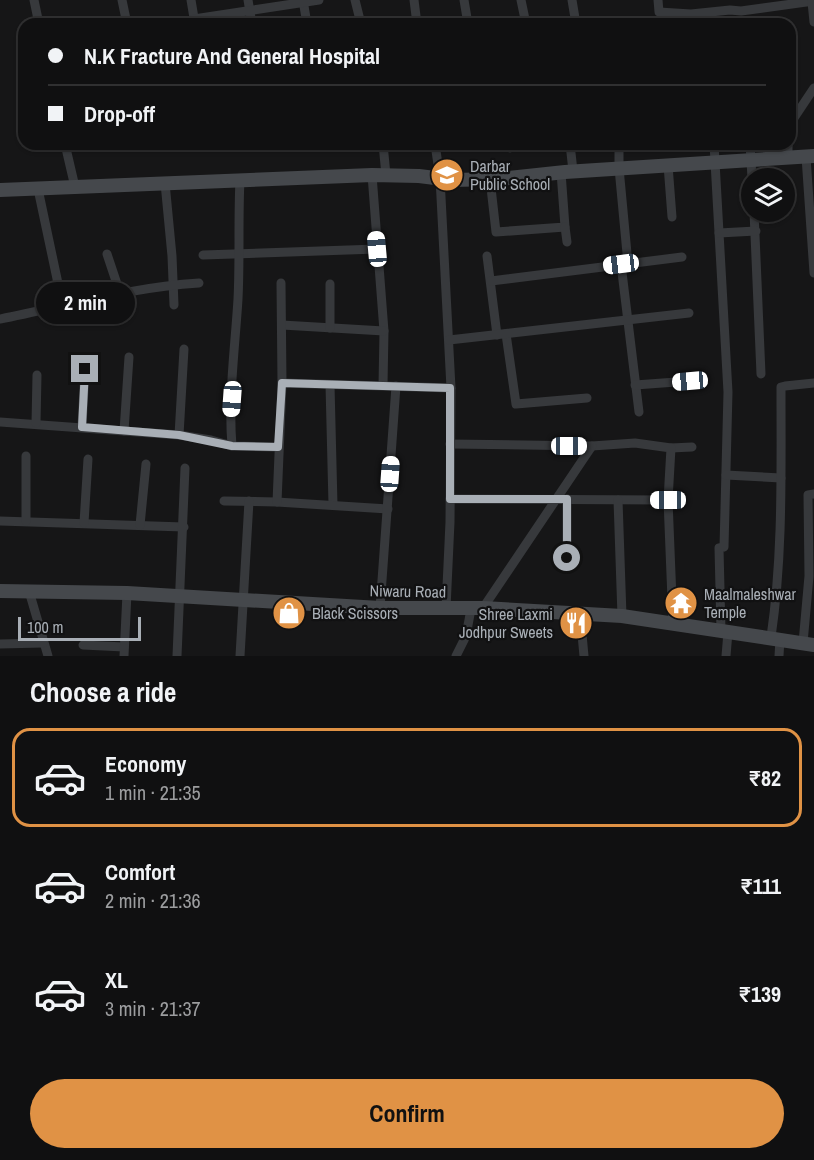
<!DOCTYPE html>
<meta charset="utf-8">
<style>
body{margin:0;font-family:"Archivo Narrow",sans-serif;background:#1e1e1f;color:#f1f3f6;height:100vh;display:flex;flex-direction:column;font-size:22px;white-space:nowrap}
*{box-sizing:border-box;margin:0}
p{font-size:20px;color:#9c9d9f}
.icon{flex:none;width:33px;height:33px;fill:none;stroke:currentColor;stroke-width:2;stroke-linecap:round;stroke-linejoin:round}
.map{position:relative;height:656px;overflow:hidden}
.side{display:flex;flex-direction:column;background:#101011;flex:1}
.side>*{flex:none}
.top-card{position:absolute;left:18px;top:18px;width:778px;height:132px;border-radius:18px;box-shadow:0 2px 4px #0004,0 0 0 2px #303031;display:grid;align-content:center;height:132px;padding:0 30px;background:#101011}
.tools{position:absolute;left:741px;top:168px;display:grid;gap:12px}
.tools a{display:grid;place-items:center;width:54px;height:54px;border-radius:50%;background:#101011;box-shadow:0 2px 4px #0004,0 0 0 2px #303031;font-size:30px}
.scale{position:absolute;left:18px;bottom:15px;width:123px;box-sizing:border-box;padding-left:6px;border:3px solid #a9afb6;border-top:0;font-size:16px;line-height:21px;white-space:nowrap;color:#a9afb6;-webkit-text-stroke:4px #111112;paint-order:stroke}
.end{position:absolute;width:27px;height:27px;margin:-14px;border:8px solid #a9afb6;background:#111;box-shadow:0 0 0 3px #111}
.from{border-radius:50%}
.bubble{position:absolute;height:42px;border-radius:21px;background:#101011;box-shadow:0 2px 4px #0004,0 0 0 2px #303031;font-size:20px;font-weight:700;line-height:42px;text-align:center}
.car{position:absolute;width:18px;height:36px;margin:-18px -9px;border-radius:8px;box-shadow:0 0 4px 2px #0007;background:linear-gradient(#fff 24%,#345 0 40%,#fff 0 76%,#345 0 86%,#fff 0)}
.top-card b{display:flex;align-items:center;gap:21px;height:57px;font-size:22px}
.top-card b+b{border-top:2px solid #303031}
.top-card i{width:15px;height:15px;background:#f1f3f6}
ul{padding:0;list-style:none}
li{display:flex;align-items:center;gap:18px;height:99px;margin:0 12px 9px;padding:0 18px;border:3px solid transparent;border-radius:18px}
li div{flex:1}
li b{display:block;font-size:22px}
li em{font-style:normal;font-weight:700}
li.on{border-color:#e09245}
li>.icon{width:54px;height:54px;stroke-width:1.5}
h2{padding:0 30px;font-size:27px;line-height:72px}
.action{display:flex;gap:12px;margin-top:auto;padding:12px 30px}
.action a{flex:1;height:69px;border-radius:36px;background:#e09245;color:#111;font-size:24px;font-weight:700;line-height:69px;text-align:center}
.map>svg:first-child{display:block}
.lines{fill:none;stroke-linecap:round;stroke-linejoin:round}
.street{stroke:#37393c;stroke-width:9}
.secondary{stroke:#45484c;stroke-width:14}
.route{stroke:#a9afb6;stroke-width:8}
.labels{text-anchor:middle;stroke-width:4.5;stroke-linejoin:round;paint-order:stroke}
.poi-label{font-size:16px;fill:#a9afb6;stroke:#111112;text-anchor:start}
.street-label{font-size:16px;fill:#a9afb6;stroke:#111112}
</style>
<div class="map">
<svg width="814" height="656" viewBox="0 0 814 656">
<rect width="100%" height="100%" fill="#161617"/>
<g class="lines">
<g class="street">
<polyline points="34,0 39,24"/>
<polyline points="122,0 127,24"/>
<polyline points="191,0 195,24"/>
<polyline points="248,0 252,24"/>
<polyline points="303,0 307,24"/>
<polyline points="355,0 361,24"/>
<polyline points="414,0 417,24"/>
<polyline points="464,0 468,24"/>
<polyline points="521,0 526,24"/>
<polyline points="572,0 576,24"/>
<polyline points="658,0 659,12 691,14 730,10 741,11 814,1"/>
<polyline points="812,2 814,22"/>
<polyline points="194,19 319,0"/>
<polyline points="790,124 814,88"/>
<polyline points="65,144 75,187"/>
<polyline points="383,144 386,175"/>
<polyline points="435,144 440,178 451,388 450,522 446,608"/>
<polyline points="509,144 510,148"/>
<polyline points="570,144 573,171"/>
<polyline points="619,144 619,168 628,264"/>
<polyline points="714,144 728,392 724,547 719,548 721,631"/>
<polyline points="750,144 752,178"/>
<polyline points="788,144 788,158"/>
<polyline points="806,157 814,273"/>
<polyline points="668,165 672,217"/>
<polyline points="372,175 384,331 383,385"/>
<polyline points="490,179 496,232 565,227 561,172"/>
<polyline points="165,183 172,256 174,305"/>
<polyline points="38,189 63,307"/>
<polyline points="754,212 761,374"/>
<polyline points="565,227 567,242"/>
<polyline points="719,233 756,231"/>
<polyline points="107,254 120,293"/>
<polyline points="203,255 377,249"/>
<polyline points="487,256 497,335"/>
<polyline points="621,264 639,412"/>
<polyline points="491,281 682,257"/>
<path d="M 0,319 C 66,306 132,287 199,283"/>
<polyline points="282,325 384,331"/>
<polyline points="330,328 330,284"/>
<polyline points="506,334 516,404 587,398"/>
<polyline points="449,340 689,313"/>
<polyline points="282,383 451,388"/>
<polyline points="330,385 333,505"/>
<polyline points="635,385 690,381"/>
<polyline points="0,422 179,435 211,440 232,446 278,447"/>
<polyline points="36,423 37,375"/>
<polyline points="82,427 85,369"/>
<polyline points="124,431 129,357"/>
<polyline points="179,435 184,349"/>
<path d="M 232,446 C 228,398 235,348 238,299 C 240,260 238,220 240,180"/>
<polyline points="671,448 692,447"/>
<polyline points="726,475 781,478"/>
<polyline points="450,499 668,500 671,448 635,443 592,446 450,444"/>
<polyline points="618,500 622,616"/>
<polyline points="668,500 673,624"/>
<polyline points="224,501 277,502 388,509"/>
<polyline points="277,502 282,383 281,283"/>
<polyline points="0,521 184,527"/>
<polyline points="26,521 26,456"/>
<polyline points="84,523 88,459"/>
<polyline points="140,525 146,464"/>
<polyline points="567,558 567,499"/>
<polyline points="29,591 48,656"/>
<polyline points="380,608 396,386"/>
<polyline points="483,608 592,446"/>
<polyline points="580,613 584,656"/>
<path d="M 771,637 C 783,556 781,473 781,391 L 781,387 L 785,386 L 814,383"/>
<polyline points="803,643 809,576 808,495 814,494"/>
<polyline points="0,644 43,643"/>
<polyline points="83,645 124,647"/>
<polyline points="124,656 127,593"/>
<polyline points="177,656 185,468"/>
<polyline points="240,656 249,501"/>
<polyline points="456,656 466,636 471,609"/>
<polyline points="726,656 728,632"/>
<polyline points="779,656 780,639"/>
</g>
<g class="secondary">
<polyline points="0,190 372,175 419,176 451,180 500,179 565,172 814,156"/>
<polyline points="0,591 127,593 380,608 483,608 622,616 814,645"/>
</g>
</g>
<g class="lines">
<polyline class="route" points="85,369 82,427 179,435 232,446 278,447 282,383 450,388 450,499 567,499 567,558"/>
</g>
<defs>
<symbol id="school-disc" viewBox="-11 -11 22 22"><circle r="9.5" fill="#e09245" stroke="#111112"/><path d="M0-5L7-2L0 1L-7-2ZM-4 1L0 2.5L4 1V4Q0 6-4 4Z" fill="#fff"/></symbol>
<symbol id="temple-disc" viewBox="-11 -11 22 22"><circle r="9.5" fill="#e09245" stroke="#111112"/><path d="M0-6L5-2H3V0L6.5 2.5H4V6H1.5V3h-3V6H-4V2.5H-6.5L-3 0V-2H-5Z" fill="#fff"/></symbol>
<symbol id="shop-disc" viewBox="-11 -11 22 22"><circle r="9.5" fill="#e09245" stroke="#111112"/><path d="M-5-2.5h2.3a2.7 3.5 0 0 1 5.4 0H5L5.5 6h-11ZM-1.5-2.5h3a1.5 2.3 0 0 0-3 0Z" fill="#fff"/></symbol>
<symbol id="restaurant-disc" viewBox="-11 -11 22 22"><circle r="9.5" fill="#e09245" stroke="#111112"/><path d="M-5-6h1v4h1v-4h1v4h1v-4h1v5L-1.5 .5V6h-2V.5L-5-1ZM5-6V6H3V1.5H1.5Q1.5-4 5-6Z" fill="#fff"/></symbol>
</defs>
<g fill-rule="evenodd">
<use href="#school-disc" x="428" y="156" width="38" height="38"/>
<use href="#temple-disc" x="662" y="584" width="38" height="38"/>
<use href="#shop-disc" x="270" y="594" width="38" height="38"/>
<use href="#restaurant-disc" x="557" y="604" width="38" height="38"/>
</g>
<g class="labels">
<g class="poi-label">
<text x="470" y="172">Darbar<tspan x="470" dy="18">Public School</tspan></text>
<text x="704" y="600">Maalmaleshwar<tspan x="704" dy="18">Temple</tspan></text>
<text x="312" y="619">Black Scissors</text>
<text x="553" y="620" text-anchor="end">Shree Laxmi<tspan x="553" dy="18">Jodhpur Sweets</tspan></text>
</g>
<g class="street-label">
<text transform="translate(408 591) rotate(1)" y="6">Niwaru Road</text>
</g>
</g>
</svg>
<div class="tools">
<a><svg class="icon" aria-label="layers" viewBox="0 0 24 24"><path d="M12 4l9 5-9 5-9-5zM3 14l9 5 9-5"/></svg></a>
</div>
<div class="scale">100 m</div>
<i class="end from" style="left:567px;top:558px"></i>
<i class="end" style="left:85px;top:369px"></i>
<div class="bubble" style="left:36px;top:282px;width:99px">2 min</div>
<i class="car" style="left:377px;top:249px;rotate:355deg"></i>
<i class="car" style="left:621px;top:264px;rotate:263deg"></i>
<i class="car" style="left:690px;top:381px;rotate:265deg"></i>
<i class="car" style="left:232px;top:399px;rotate:184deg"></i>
<i class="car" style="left:569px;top:446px;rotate:90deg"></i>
<i class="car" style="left:390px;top:474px;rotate:4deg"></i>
<i class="car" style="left:668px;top:500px;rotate:270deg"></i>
<div class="top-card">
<b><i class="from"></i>N.K Fracture And General Hospital</b>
<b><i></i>Drop-off</b>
</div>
</div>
<section class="side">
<h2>Choose a ride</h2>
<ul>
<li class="on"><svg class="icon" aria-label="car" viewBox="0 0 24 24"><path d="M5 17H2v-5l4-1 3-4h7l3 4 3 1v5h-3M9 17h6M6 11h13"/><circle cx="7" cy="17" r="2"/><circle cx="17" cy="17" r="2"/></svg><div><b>Economy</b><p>1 min · 21:35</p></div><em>₹82</em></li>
<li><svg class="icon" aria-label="car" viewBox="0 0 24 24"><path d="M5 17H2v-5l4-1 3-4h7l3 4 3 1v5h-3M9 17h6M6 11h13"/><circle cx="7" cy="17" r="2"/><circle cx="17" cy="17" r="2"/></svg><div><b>Comfort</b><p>2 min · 21:36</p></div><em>₹111</em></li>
<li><svg class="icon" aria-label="car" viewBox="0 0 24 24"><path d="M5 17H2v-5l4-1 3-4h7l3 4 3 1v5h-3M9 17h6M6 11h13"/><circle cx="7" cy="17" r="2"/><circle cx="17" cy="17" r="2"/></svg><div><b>XL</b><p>3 min · 21:37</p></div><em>₹139</em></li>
</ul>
<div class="action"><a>Confirm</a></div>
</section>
